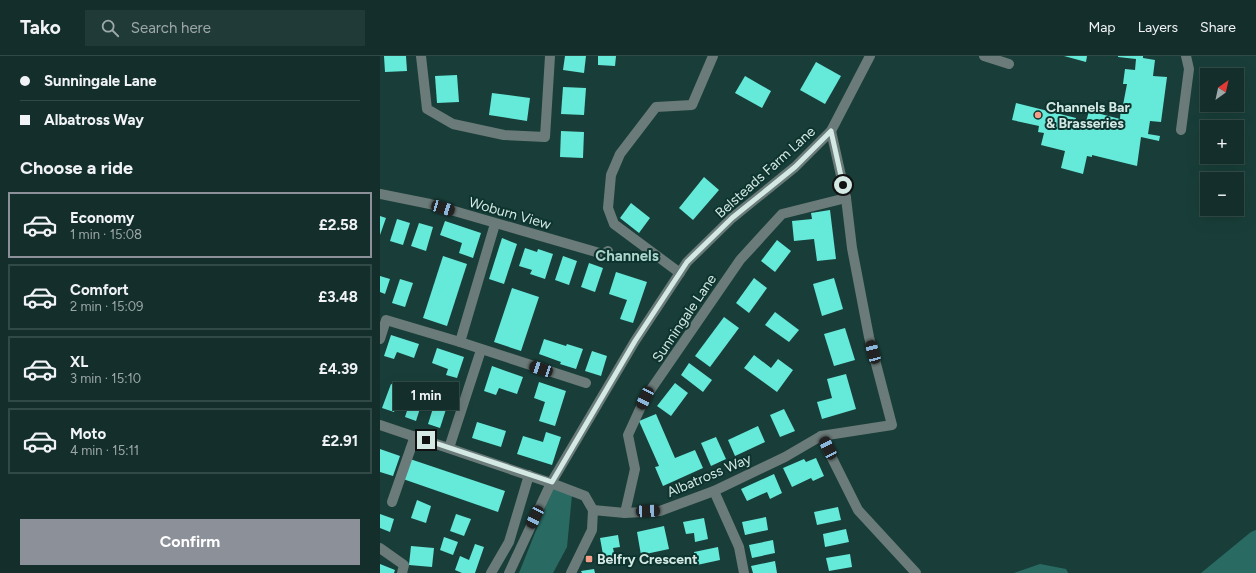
<!DOCTYPE html>
<meta charset="utf-8">
<style>
body{margin:0;font-family:Figtree,sans-serif;background:#203a37;color:#f1f3f6;height:100vh;display:flex;flex-direction:column;font-size:15px;white-space:nowrap}
*{box-sizing:border-box;margin:0}
p{font-size:13px;color:#9da8a9}
.icon{flex:none;width:22px;height:22px;fill:none;stroke:currentColor;stroke-width:2;stroke-linecap:round;stroke-linejoin:round}
.map{position:relative;flex:1;overflow:hidden}
.panel{display:flex;flex-direction:column;background:#132e2b;width:380px}
.panel>*{flex:none}
.guide{display:grid;align-content:center;height:88px;padding:0 20px;background:#132e2b}
.needle{width:26px;rotate:33deg}
.tools{position:absolute;left:820px;top:12px;display:grid;gap:8px}
.tools a{display:grid;place-items:center;width:44px;height:44px;border-radius:0px;background:#132e2b;box-shadow:0 4px 16px #0002,0 0 0 1px #324a47;font-size:20px}
.end{position:absolute;width:18px;height:18px;margin:-9px;border:5px solid #d4e8e4;background:#111;box-shadow:0 0 0 2px #111}
.from{border-radius:50%}
.bubble{position:absolute;height:28px;border-radius:0px;background:#132e2b;box-shadow:0 4px 16px #0002,0 0 0 1px #324a47;font-size:13px;font-weight:700;line-height:28px;text-align:center}
.car{position:absolute;width:12px;height:24px;margin:-12px -6px;border-radius:5px;box-shadow:0 0 3px 1px #0007;background:linear-gradient(#222 24%,#8ab4d8 0 40%,#222 0 76%,#8ab4d8 0 86%,#222 0)}
.guide b{display:flex;align-items:center;gap:14px;height:38px;font-size:15px}
.guide b+b{border-top:1px solid #324a47}
.guide i{width:10px;height:10px;background:#f1f3f6}
ul{padding:0;list-style:none}
li{display:flex;align-items:center;gap:12px;height:66px;margin:0 8px 6px;padding:0 12px;border:2px solid #324a47;border-radius:0px}
li div{flex:1}
li b{display:block;font-size:15px}
li em{font-style:normal;font-weight:700}
li.selected{border-color:#8c9099}
li>.icon{width:36px;height:36px;stroke-width:1.5}
h2{padding:0 20px;font-size:18px;line-height:48px}
.primary-button{display:flex;gap:8px;margin-top:auto;padding:8px 20px}
.primary-button a{flex:1;height:46px;border-radius:0px;background:#8c9099;color:#fff;font-size:16px;font-weight:700;line-height:46px;text-align:center}
header{display:flex;align-items:center;gap:24px;box-sizing:border-box;height:56px;padding:0 20px;background:#132e2b;border-bottom:1px solid #324a47}
header strong{font-size:19px}
nav{display:flex;gap:22px;margin-inline-start:auto;font-size:14px}
.search{width:280px;height:36px;background:#203a37;display:flex;align-items:center;gap:10px;box-sizing:border-box;padding:0 14px;border-radius:0px;color:#9da8a9;font-size:15px}
main{display:flex;flex:1;min-height:0}
.map>svg:first-child{display:block}
.green{fill:#296b63}
.building{fill:#65e9d9}
.lines{fill:none;stroke-linecap:round;stroke-linejoin:round}
.minor{stroke:#6b7b79;stroke-width:10}
.route{stroke:#d4e8e4;stroke-width:5}
.poi-dot{fill:#f49e89;stroke:#0d342f;stroke-width:1.5}
.labels{text-anchor:middle;stroke-width:4;stroke-linejoin:round;paint-order:stroke}
.poi-label{font-size:14px;font-weight:bold;fill:#d4e8e4;stroke:#0d342f;text-anchor:start}
.street-label{font-size:14px;fill:#d4e8e4;stroke:#0d342f}
.neighbourhood-label{font-size:15px;font-weight:bold;fill:#abd4cd;stroke:#0d342f}
</style>
<header>
<strong>Tako</strong>
<div class="search"><svg class="icon" aria-label="search" viewBox="0 0 24 24"><circle cx="10" cy="10" r="6"/><path d="M15 15l6 6"/></svg>Search here</div>
<nav><a>Map</a><a>Layers</a><a>Share</a></nav>
</header>
<main>
<section class="panel">
<div class="guide">
<b><i class="from"></i>Sunningale Lane</b>
<b><i></i>Albatross Way</b>
</div>
<h2>Choose a ride</h2>
<ul>
<li class="selected"><svg class="icon" aria-label="car" viewBox="0 0 24 24"><path d="M5 17H2v-5l4-1 3-4h7l3 4 3 1v5h-3M9 17h6M6 11h13"/><circle cx="7" cy="17" r="2"/><circle cx="17" cy="17" r="2"/></svg><div><b>Economy</b><p>1 min · 15:08</p></div><em>£2.58</em></li>
<li><svg class="icon" aria-label="car" viewBox="0 0 24 24"><path d="M5 17H2v-5l4-1 3-4h7l3 4 3 1v5h-3M9 17h6M6 11h13"/><circle cx="7" cy="17" r="2"/><circle cx="17" cy="17" r="2"/></svg><div><b>Comfort</b><p>2 min · 15:09</p></div><em>£3.48</em></li>
<li><svg class="icon" aria-label="car" viewBox="0 0 24 24"><path d="M5 17H2v-5l4-1 3-4h7l3 4 3 1v5h-3M9 17h6M6 11h13"/><circle cx="7" cy="17" r="2"/><circle cx="17" cy="17" r="2"/></svg><div><b>XL</b><p>3 min · 15:10</p></div><em>£4.39</em></li>
<li><svg class="icon" aria-label="car" viewBox="0 0 24 24"><path d="M5 17H2v-5l4-1 3-4h7l3 4 3 1v5h-3M9 17h6M6 11h13"/><circle cx="7" cy="17" r="2"/><circle cx="17" cy="17" r="2"/></svg><div><b>Moto</b><p>4 min · 15:11</p></div><em>£2.91</em></li>
</ul>
<div class="primary-button"><a>Confirm</a></div>
</section>
<div class="map">
<svg width="876" height="517" viewBox="0 0 876 517">
<rect width="100%" height="100%" fill="#193e39"/>
<g class="green">
<polygon points="173,432 192,439 187,491 173,517 139,517"/>
<polygon points="876,474 876,517 821,517 871,476"/>
<polygon points="660,508 686,513 688,517 634,517"/>
</g>
<g class="building">
<polygon points="4,0 26,0 27,15 5,16"/>
<polygon points="185,0 206,0 204,17 183,14"/>
<polygon points="218,0 236,0 235,10 218,9"/>
<polygon points="684,0 707,0 706,6"/>
<polygon points="738,0 763,0 763,2 775,4 773,20 787,21 781,66 770,65 768,78 780,80 779,85 761,81 757,110 712,99 712,101 707,100 703,118 681,112 685,95 661,89 664,77 658,76 659,70 632,64 636,47 696,62 694,71 704,73 709,55 740,63 741,48 743,49 747,28 743,28 745,13 755,14 756,3 738,1"/>
<polygon points="436,6 461,20 445,48 420,34"/>
<polygon points="77,19 79,46 57,47 55,20"/>
<polygon points="365,20 391,35 382,52 355,37"/>
<polygon points="183,31 206,32 204,59 181,58"/>
<polygon points="112,37 150,42 147,65 109,59"/>
<polygon points="181,75 204,76 203,102 180,101"/>
<polygon points="324,121 339,134 313,164 299,152"/>
<polygon points="251,147 270,162 259,177 240,162"/>
<polygon points="450,154 456,203 437,205 434,183 414,185 412,165 432,163 431,157"/>
<polygon points="0,160 6,162 0,179"/>
<polygon points="17,163 30,167 23,189 10,185"/>
<polygon points="65,165 101,177 93,202 79,197 82,187 60,179"/>
<polygon points="39,167 53,171 46,195 31,190"/>
<polygon points="122,182 137,188 124,228 109,223"/>
<polygon points="397,184 411,195 395,216 381,205"/>
<polygon points="145,192 157,196 158,193 173,198 165,223 150,218 152,214 139,210"/>
<polygon points="63,200 87,208 67,270 43,262"/>
<polygon points="183,200 197,205 189,229 175,224"/>
<polygon points="209,207 223,212 215,236 201,231"/>
<polygon points="236,216 267,226 253,267 240,263 247,244 229,238"/>
<polygon points="0,220 10,223 5,238 0,236"/>
<polygon points="374,222 387,232 369,257 356,247"/>
<polygon points="454,222 463,253 442,260 433,228"/>
<polygon points="20,223 33,227 25,251 12,247"/>
<polygon points="132,232 159,241 141,295 114,286"/>
<polygon points="395,256 419,274 409,286 385,269"/>
<polygon points="344,261 359,272 330,311 315,300"/>
<polygon points="465,272 475,304 454,310 444,278"/>
<polygon points="11,279 39,288 34,302 17,296 14,303 4,300"/>
<polygon points="164,283 186,290 187,288 203,293 196,313 180,308 181,306 159,298"/>
<polygon points="57,292 84,301 77,322 66,319 68,313 52,307"/>
<polygon points="212,295 227,300 221,320 205,315"/>
<polygon points="374,299 391,312 398,303 413,314 397,336 364,312"/>
<polygon points="309,307 332,324 323,336 301,319"/>
<polygon points="112,310 143,321 137,338 119,332 116,339 104,335"/>
<polygon points="466,318 476,353 442,363 437,346 452,342 447,323"/>
<polygon points="159,326 186,335 175,370 159,365 165,346 154,342"/>
<polygon points="295,327 308,337 291,360 277,350"/>
<polygon points="11,328 22,332 14,356 2,352"/>
<polygon points="33,336 44,340 36,365 25,361"/>
<polygon points="56,343 68,347 60,372 48,368"/>
<polygon points="404,353 415,375 400,381 390,359"/>
<polygon points="276,358 295,402 315,394 323,412 283,430 275,411 279,410 259,365"/>
<polygon points="97,366 126,375 121,391 92,382"/>
<polygon points="378,370 385,386 355,400 348,384"/>
<polygon points="166,376 181,381 172,409 137,398 143,380 163,386"/>
<polygon points="336,381 346,403 331,410 321,387"/>
<polygon points="0,393 20,400 13,420 0,416"/>
<polygon points="436,402 444,420 433,425 431,422 412,431 403,412 424,403 426,406"/>
<polygon points="30,403 125,435 118,456 23,423"/>
<polygon points="394,418 402,437 390,443 387,436 367,445 361,433"/>
<polygon points="37,444 51,450 46,467 31,462"/>
<polygon points="458,451 461,464 437,469 434,456"/>
<polygon points="0,458 14,463 10,476 0,472"/>
<polygon points="76,458 91,463 84,480 70,475"/>
<polygon points="386,461 388,474 365,479 362,466"/>
<polygon points="324,462 328,483 315,486 314,477 306,478 303,466"/>
<polygon points="284,470 289,493 261,499 257,476"/>
<polygon points="466,473 469,486 445,491 443,478"/>
<polygon points="238,479 240,491 233,492 235,501 224,504 220,482"/>
<polygon points="64,481 78,486 73,499 60,494"/>
<polygon points="393,484 395,497 372,502 369,489"/>
<polygon points="95,488 104,491 95,517 82,517 75,514 80,500 89,504"/>
<polygon points="31,490 54,492 52,511 29,509"/>
<polygon points="338,491 340,504 317,509 314,496"/>
<polygon points="470,498 472,511 449,515 446,502"/>
<polygon points="395,505 397,517 373,517 371,510"/>
<polygon points="0,508 15,514 14,517 0,517"/>
<polygon points="214,513 215,517 202,517 201,515"/>
</g>
<g class="lines">
<g class="minor">
<polyline points="41,0 47,53 73,68 124,79 165,81 170,0"/>
<polyline points="604,0 629,8"/>
<polyline points="801,74 809,13 806,0"/>
<polyline points="0,138 50,148 223,198 228,195"/>
<polyline points="300,217 234,168 228,152 231,119 240,98 276,51 312,49 333,0"/>
<polyline points="0,283 6,264 80,286 206,327"/>
<polyline points="80,286 115,168"/>
<polyline points="0,369 171,427 205,440 213,454"/>
<polyline points="441,380 478,454 536,517"/>
<polyline points="69,392 101,294"/>
<polyline points="334,435 359,491 364,517"/>
<polyline points="12,446 35,380"/>
<polyline points="213,454 245,457 280,455 334,435 405,401 441,380 512,369 489,281 472,192 466,142 451,75"/>
<polyline points="245,457 255,413 248,379 265,342 360,204 402,158 466,142"/>
<polyline points="0,492 24,509 22,517"/>
<polyline points="111,517 129,486 149,419"/>
<polyline points="129,517 171,427 255,285 307,206 352,162 415,111 451,75 490,0"/>
<polyline points="191,517 212,474 213,454"/>
</g>
</g>
<g class="lines">
<polyline class="route" points="46,384 172,426 255,285 307,206 352,162 415,111 451,75 463,129"/>
</g>
<g class="poi-dot">
<circle cx="658" cy="59" r="4"/>
<rect x="205" y="499" width="8" height="8" rx="2"/>
</g>
<g class="labels">
<g class="poi-label">
<text x="666" y="56">Channels Bar<tspan x="666" dy="16">&amp; Brasseries</tspan></text>
<text x="217" y="508">Belfry Crescent</text>
</g>
<g class="street-label">
<text transform="translate(385 116) rotate(-42)" y="5">Belsteads Farm Lane</text>
<text transform="translate(130 157) rotate(16)" y="5">Woburn View</text>
<text transform="translate(304 262) rotate(-56)" y="5">Sunningale Lane</text>
<text transform="translate(329 419) rotate(-23)" y="5">Albatross Way</text>
</g>
<g class="neighbourhood-label">
<text x="247" y="205">Channels</text>
</g>
</g>
</svg>
<div class="tools">
<a><svg class="needle" viewBox="-14 -14 28 28"><path d="M0-13l5 13h-10z" fill="#e53935"/><path d="M0 13l5-13h-10z" fill="#9da8a9"/></svg></a>
<a>+</a>
<a>−</a>
</div>
<i class="end from" style="left:463px;top:129px"></i>
<i class="end" style="left:46px;top:384px"></i>
<div class="bubble" style="left:13px;top:326px;width:66px">1 min</div>
<i class="car" style="left:63px;top:152px;rotate:107deg"></i>
<i class="car" style="left:493px;top:296px;rotate:345deg"></i>
<i class="car" style="left:161px;top:313px;rotate:288deg"></i>
<i class="car" style="left:265px;top:342px;rotate:206deg"></i>
<i class="car" style="left:448px;top:392px;rotate:334deg"></i>
<i class="car" style="left:268px;top:455px;rotate:87deg"></i>
<i class="car" style="left:155px;top:461px;rotate:206deg"></i>
</div>
</main>
